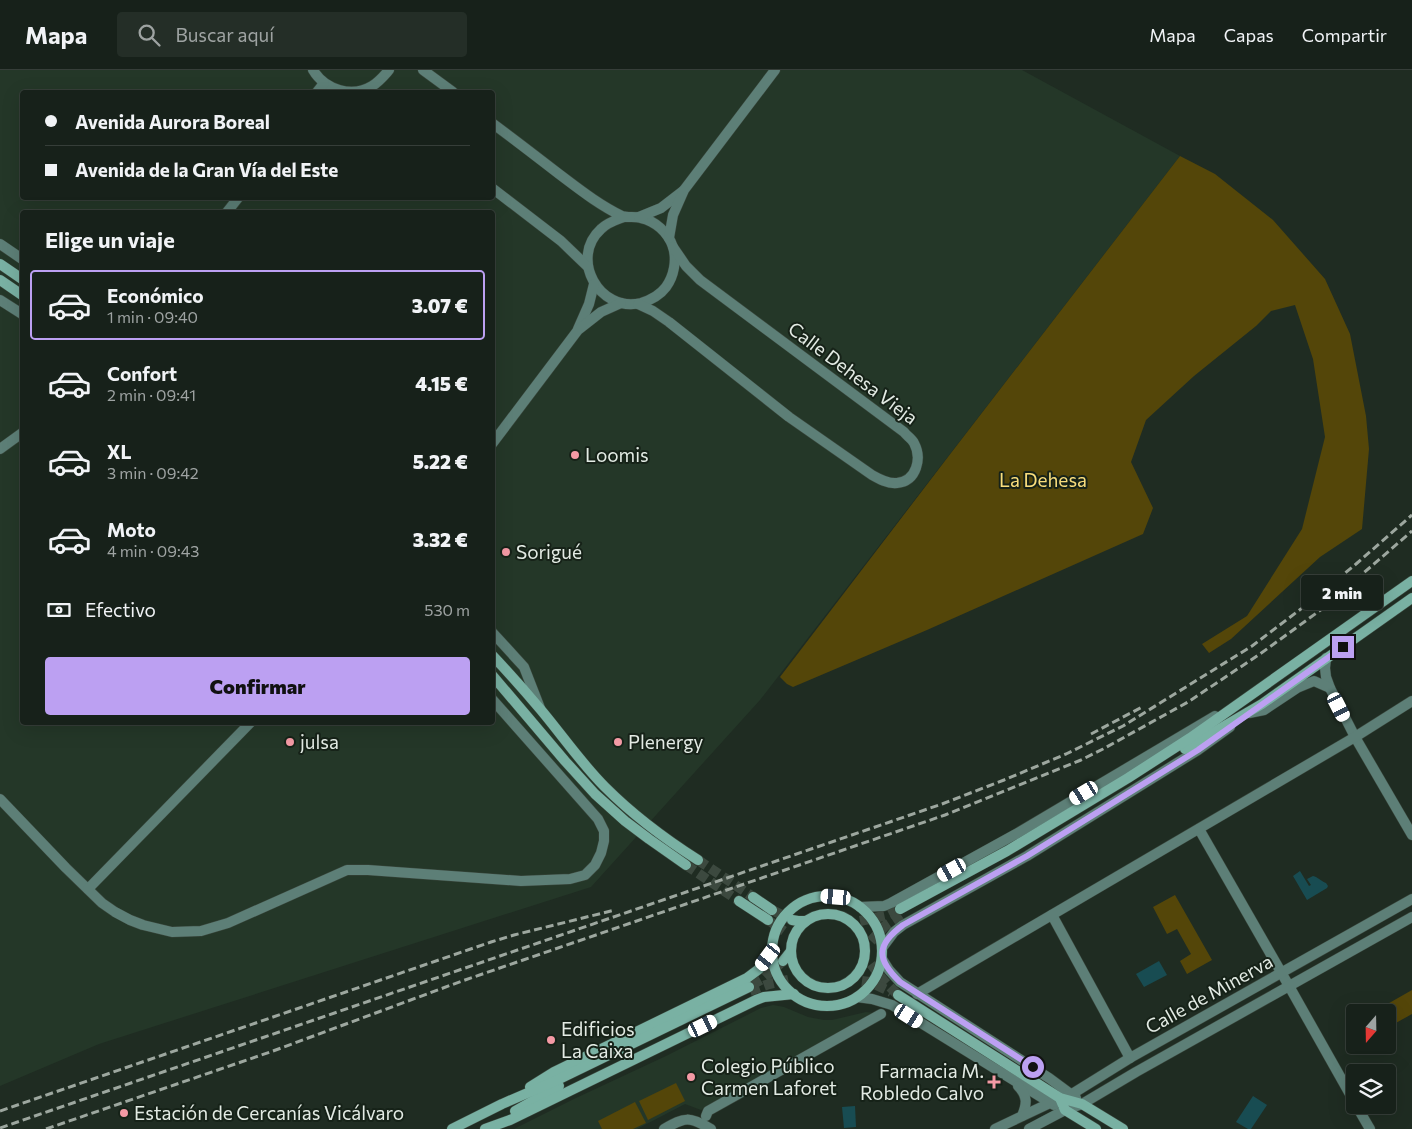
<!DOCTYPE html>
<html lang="es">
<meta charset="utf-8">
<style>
body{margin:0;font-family:Commissioner,sans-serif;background:#242e27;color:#f1f3f6;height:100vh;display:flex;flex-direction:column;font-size:19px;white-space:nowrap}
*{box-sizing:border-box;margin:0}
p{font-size:16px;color:#9ea3a2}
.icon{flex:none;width:28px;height:28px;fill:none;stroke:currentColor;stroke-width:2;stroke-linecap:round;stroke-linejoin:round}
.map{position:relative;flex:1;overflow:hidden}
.details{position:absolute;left:20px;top:140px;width:475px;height:515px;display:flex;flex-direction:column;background:#17211a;border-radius:5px;box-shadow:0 5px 20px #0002,0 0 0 1px #363e39}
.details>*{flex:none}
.top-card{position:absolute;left:20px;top:20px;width:475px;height:110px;border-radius:5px;box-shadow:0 5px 20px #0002,0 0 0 1px #363e39;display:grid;align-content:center;height:110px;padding:0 25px;background:#17211a}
.needle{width:32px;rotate:200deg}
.controls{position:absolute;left:1346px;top:934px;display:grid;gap:10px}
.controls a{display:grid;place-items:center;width:50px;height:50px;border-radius:5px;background:#17211a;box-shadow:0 5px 20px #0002,0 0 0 1px #363e39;font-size:25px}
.end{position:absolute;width:22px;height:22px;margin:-11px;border:6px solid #bca0f2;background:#111;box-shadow:0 0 0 2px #111}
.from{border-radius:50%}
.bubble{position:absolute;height:35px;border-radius:5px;background:#17211a;box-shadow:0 5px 20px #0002,0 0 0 1px #363e39;font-size:16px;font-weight:800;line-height:35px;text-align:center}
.car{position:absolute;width:15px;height:30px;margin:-15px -8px;border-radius:6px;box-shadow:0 0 4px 1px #0007;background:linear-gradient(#fff 24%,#345 0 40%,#fff 0 76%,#345 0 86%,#fff 0)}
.top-card b{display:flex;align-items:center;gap:18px;height:48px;font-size:19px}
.top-card b+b{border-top:1px solid #363e39}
.top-card i{width:12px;height:12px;background:#f1f3f6}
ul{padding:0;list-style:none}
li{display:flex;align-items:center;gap:15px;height:70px;margin:0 10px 8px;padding:0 15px;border:2px solid transparent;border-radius:5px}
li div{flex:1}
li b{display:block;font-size:19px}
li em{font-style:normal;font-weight:800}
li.current{border-color:#bca0f2}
li>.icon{width:45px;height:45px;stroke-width:1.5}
h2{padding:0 25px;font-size:22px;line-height:60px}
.pay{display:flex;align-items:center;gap:12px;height:55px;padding:0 25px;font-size:19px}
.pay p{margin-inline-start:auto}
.primary-button{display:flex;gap:10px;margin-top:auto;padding:10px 25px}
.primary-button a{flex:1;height:58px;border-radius:5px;background:#bca0f2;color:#111;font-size:20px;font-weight:800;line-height:58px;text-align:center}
header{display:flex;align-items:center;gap:30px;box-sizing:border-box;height:70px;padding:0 25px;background:#17211a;border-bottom:1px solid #363e39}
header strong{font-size:24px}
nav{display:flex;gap:28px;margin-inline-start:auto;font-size:18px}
.search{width:350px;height:45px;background:#242e27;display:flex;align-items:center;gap:12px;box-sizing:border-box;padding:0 18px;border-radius:5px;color:#9ea3a2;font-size:19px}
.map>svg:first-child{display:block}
.built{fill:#243728;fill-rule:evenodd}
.green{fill:#544609}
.water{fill:#184c52}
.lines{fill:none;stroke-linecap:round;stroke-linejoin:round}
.secondary-tunnel{stroke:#3c493f;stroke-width:10;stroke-dasharray:10 5;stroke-linecap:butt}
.street-casing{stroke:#3a473d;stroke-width:11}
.secondary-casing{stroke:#3a473d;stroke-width:11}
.street{stroke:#5d7f77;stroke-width:10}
.secondary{stroke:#79b1a3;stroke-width:10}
.rail{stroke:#9da79f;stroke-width:3;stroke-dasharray:8 4;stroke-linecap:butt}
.route{stroke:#bca0f2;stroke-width:6}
.poi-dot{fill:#f49aa5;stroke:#162218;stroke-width:2}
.labels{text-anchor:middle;stroke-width:4;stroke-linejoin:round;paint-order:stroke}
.street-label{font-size:19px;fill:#e3ebe4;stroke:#162218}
.poi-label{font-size:19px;fill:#e3ebe4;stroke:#162218;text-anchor:start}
.park-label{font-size:19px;fill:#f8dd7c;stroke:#162218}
</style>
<header>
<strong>Mapa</strong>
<div class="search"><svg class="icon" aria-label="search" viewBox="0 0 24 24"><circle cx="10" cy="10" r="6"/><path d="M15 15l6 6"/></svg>Buscar aquí</div>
<nav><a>Mapa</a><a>Capas</a><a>Compartir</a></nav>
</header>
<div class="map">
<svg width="1412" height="1059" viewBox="0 0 1412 1059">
<rect width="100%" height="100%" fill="#1f2c22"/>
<g class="built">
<path d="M 0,0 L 1022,0 L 1180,86 L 760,630 L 591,817 L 99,974 L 0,1016 ZM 22,22 L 492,22 L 492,128 L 22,128 ZM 22,142 L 492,142 L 492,652 L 22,652 Z"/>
<polygon points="773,935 784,937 808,947 824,950 832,950 866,942 875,943 701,1040 685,1034 637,1059 514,1059 576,1028 666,986 761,938"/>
</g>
<g class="green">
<polygon points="1180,86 1215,104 1273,150 1325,209 1350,264 1366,346 1369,379 1362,459 1320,487 1231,569 1209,583 1202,574 1247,546 1302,459 1325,367 1313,289 1295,235 1271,241 1256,256 1194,306 1146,350 1131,392 1153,438 1143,464 927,560 793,617 787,614 780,607 951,383"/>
<polygon points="1175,825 1212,890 1187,904 1180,891 1191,884 1177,859 1167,864 1153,837"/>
<polygon points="1412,920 1412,944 1394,954 1384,936"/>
<polygon points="676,1013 685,1031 648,1050 639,1031"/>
<polygon points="635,1032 646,1053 633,1059 602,1059 598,1051"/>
</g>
<g class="water">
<path d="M 1300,801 L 1309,816 L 1311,815 L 1307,809 L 1313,806 C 1318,807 1321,811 1326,813 L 1328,816 L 1327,818 L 1307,830 L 1293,806 Z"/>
<polygon points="1159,891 1167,905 1144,917 1136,904"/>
<polygon points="1253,1026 1267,1035 1251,1059 1248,1059 1236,1052"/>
<polygon points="855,1036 856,1057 844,1058 842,1037"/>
</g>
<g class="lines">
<g class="secondary-tunnel">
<polyline points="698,790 753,827"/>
<polyline points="686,795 739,831"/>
<polyline points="772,840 792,850"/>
<polyline points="768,850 784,861"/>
<polyline points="860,851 888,845 900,839"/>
<polyline points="871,871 885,856 903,844"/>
<polyline points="871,894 884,911 898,925"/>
<polyline points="862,911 870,912 891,922"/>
<polyline points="752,915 764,908 783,891"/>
<polyline points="750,921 769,914 792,909"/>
</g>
<defs>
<g id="street">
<path d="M 313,0 C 325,20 352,28 372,16 C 379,12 383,7 389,0"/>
<polyline points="423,0 453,22"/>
<polyline points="317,22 324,13"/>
<path d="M 492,53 C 515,70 537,87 559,104 C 579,119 599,135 622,146 C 628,148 635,146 641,148 C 655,151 668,162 673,177 C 677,190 674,206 666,217 C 660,225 651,230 641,233 C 599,243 569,188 601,159 C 608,152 616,150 624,147"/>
<polyline points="492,118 561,171 588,197"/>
<polyline points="227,142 238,128"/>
<polyline points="639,147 661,138 683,121"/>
<polyline points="669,168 673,145 684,120 775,0"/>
<polyline points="0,174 22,189"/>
<polyline points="0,230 22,244"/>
<path d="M 638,234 L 653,241 L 669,252 L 789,347 L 872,405 C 879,409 888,414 897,413 C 917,411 922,388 914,373 C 912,369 907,366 904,362 L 700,210 L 686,196 L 673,177"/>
<polyline points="578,259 589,234 594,214"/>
<polyline points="492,374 578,260 601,242 621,233"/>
<polyline points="0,379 22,363"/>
<polyline points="492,562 524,597 540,638"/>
<polyline points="1326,588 1325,598 1326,607 1330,618 1355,667 1412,765"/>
<polyline points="1249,643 1264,640 1297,618 1314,611 1330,618"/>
<polyline points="0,729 66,798 102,833 115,842 130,850 143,855 172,862 201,861 228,853 347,800 368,800 521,811 570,809 585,805 595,795 601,783 604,771 604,761 598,749 492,629"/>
<polyline points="1199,759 1289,916 1355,1033"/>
<polyline points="88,819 251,652"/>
<polyline points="860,837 884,836 891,833 1016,764 1215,646"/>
<polyline points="1052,845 1130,988"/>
<polyline points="882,878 894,862 903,855 1027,786 1198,680 1230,657"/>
<polyline points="882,889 889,900 900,912 1049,1008 1076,1028"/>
<polyline points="917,924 1355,667 1412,631"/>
<polyline points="857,927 872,929 892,935 1054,1035"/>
<path d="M 1018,1016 C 1028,1026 1027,1034 1022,1046"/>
<polyline points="1356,1035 1370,1059"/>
<polyline points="706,1046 708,1041 881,944"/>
<path d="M 664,1059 C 685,1047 689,1046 711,1059"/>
<polyline points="995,1059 1050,1033 1072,1024 1130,988 1412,829"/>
<polyline points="1029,1059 1065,1040 1082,1034 1136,1002 1412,847"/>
</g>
<g id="secondary">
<polyline points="0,194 22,209"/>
<polyline points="0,210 22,225"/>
<path d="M 492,585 C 509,603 525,621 541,640 C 562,665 581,693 605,717 C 633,745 665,769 698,790"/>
<polyline points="492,605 565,691 595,724 625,751 649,769 686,795"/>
<polyline points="1185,679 1262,634 1412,528"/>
<circle cx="827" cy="881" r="55"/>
<polyline points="753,827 772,840"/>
<polyline points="739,831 768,850"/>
<polyline points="900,839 1007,781 1128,708 1190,668 1412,511"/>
<circle cx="828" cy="881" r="37"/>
<polyline points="792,850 798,851 805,851"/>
<polyline points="783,891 791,881"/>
<polyline points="898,925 1060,1028 1082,1034 1123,1059"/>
<polyline points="530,1017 554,1002 747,908 759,899 773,880"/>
<polyline points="1060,1028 1065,1040 1096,1059"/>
<polyline points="515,1041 559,1016"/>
<polyline points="452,1059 502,1034 553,1012 749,917"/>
<polyline points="485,1059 510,1050 756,930 764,927 794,924"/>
</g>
</defs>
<use href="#street" class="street-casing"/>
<use href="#secondary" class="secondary-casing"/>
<use href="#street" class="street"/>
<use href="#secondary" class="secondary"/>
<g class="rail">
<polyline points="1091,664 1144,636"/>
<polyline points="0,1041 491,872 514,865 615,840"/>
<polyline points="0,1058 942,734 1004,710 1066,684 1123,656 1252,576 1310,532 1356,494 1412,445"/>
<polyline points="46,1059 273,981 462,911 945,745 1081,690 1103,679 1188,632 1260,584 1322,539 1412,461"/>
</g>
</g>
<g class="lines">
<path class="route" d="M 1033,997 L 900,912 C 876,889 876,875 903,855 L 1027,786 L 1198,680 L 1343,577"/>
</g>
<g class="poi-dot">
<circle cx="575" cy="385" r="5"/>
<circle cx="506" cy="482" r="5"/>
<circle cx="290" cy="672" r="5"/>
<circle cx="618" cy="672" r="5"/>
<circle cx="551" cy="970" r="5"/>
<circle cx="691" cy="1007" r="5"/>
<path d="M991.5 1004.5h5v5h5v5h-5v5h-5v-5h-5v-5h5z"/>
<circle cx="124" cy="1043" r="5"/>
</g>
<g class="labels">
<g class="street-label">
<text transform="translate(853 303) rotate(37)" y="7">Calle Dehesa Vieja</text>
<text transform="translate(1209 924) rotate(-29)" y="7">Calle de Minerva</text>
</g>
<g class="poi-label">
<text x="585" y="392">Loomis</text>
<text x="516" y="489">Sorigué</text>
<text x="300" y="679">julsa</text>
<text x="628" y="679">Plenergy</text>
<text x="561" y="966">Edificios<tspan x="561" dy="22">La Caixa</tspan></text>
<text x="701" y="1003">Colegio Público<tspan x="701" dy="22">Carmen Laforet</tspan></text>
<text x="984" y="1008" text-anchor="end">Farmacia M.<tspan x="984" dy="22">Robledo Calvo</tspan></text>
<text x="134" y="1050">Estación de Cercanías Vicálvaro</text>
</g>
<g class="park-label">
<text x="1043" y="417">La Dehesa</text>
</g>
</g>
</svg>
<div class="controls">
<a><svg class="needle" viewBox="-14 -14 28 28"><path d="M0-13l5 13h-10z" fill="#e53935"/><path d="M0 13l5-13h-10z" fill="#9ea3a2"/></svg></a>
<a><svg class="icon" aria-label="layers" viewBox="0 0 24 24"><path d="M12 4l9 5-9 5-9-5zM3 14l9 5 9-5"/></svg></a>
</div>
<i class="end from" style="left:1033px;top:997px"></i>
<i class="end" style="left:1343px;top:577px"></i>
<div class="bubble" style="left:1301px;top:505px;width:82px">2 min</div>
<i class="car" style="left:1339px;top:637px;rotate:153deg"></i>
<i class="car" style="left:1084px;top:723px;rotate:239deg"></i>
<i class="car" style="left:952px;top:800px;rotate:241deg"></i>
<i class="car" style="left:836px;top:827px;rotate:275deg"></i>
<i class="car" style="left:768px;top:887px;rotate:217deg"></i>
<i class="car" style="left:909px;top:946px;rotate:122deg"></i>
<i class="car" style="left:703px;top:956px;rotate:64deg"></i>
<div class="top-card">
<b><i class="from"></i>Avenida Aurora Boreal</b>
<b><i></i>Avenida de la Gran Vía del Este</b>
</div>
<section class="details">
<h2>Elige un viaje</h2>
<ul>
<li class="current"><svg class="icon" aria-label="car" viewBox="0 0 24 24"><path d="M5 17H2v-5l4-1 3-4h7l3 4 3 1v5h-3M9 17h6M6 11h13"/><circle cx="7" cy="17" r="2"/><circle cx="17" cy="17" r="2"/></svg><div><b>Económico</b><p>1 min · 09:40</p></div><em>3.07 €</em></li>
<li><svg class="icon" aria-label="car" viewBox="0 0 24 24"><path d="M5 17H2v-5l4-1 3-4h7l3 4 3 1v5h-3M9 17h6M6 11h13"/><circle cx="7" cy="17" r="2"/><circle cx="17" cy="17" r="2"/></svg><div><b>Confort</b><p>2 min · 09:41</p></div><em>4.15 €</em></li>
<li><svg class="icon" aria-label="car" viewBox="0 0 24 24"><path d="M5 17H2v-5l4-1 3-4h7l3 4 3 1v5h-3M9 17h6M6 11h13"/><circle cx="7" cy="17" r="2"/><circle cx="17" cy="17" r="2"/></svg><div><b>XL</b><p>3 min · 09:42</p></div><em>5.22 €</em></li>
<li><svg class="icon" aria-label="car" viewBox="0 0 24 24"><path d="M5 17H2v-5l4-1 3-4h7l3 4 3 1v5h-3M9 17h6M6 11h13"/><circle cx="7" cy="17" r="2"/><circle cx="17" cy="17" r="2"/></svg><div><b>Moto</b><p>4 min · 09:43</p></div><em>3.32 €</em></li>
</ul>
<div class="pay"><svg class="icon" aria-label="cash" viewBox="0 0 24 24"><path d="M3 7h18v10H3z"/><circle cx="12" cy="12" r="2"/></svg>Efectivo<p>530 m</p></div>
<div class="primary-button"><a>Confirmar</a></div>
</section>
</div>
